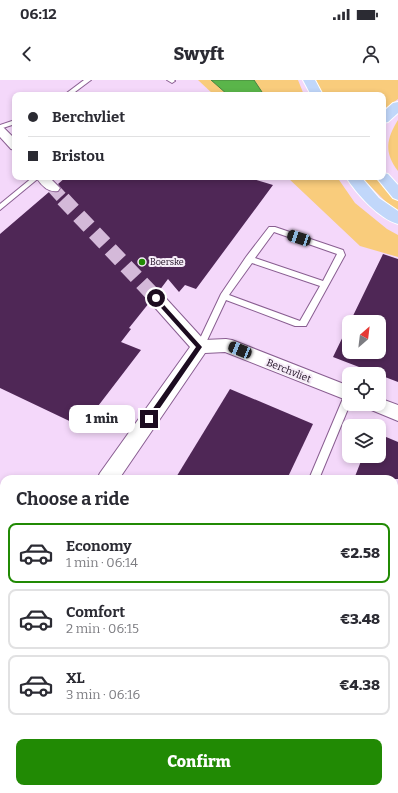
<!DOCTYPE html>
<meta charset="utf-8">
<style>
body{margin:0;font-family:Bitter,serif;background:#f7f7f7;color:#2b2b33;height:100vh;display:flex;flex-direction:column;font-size:15px;white-space:nowrap}
*{box-sizing:border-box;margin:0}
p{font-size:13px;color:#7c7c81}
.icon{flex:none;width:22px;height:22px;fill:none;stroke:currentColor;stroke-width:2;stroke-linecap:round;stroke-linejoin:round}
.map{position:relative;flex:1;overflow:hidden}
.sheet{position:absolute;left:0px;top:395px;width:398px;height:318px;display:flex;flex-direction:column;background:#fff;border-radius:12px 12px 0 0;box-shadow:0 2px 6px #0003}
.sheet>*{flex:none}
.top-card{position:absolute;left:12px;top:12px;width:374px;height:88px;border-radius:8px;box-shadow:0 2px 6px #0003;display:grid;align-content:center;height:88px;padding:0 16px;background:#fff}
.needle{width:26px;rotate:28deg}
.fabs{position:absolute;left:342px;top:235px;display:grid;gap:8px}
.fabs a{display:grid;place-items:center;width:44px;height:44px;border-radius:8px;background:#fff;box-shadow:0 2px 6px #0003;font-size:20px}
.end{position:absolute;width:18px;height:18px;margin:-9px;border:5px solid #1c0c20;background:#fff;box-shadow:0 0 0 2px #fff}
.from{border-radius:50%}
.bubble{position:absolute;height:28px;border-radius:8px;background:#fff;box-shadow:0 2px 6px #0003;font-size:13px;font-weight:800;line-height:28px;text-align:center}
.car{position:absolute;width:12px;height:24px;margin:-12px -6px;border-radius:5px;box-shadow:0 0 3px 1px #0007;background:linear-gradient(#222 24%,#8ab4d8 0 40%,#222 0 76%,#8ab4d8 0 86%,#222 0)}
.top-card b{display:flex;align-items:center;gap:14px;height:38px;font-size:15px}
.top-card b+b{border-top:1px solid #e1e1e2}
.top-card i{width:10px;height:10px;background:#2b2b33}
ul{padding:0;list-style:none}
li{display:flex;align-items:center;gap:12px;height:60px;margin:0 8px 6px;padding:0 8px;border:2px solid #e1e1e2;border-radius:8px}
li div{flex:1}
li b{display:block;font-size:15px}
li em{font-style:normal;font-weight:800}
li.current{border-color:#218a04}
li>.icon{width:36px;height:36px;stroke-width:1.5}
h2{padding:0 16px;font-size:18px;line-height:48px}
.primary-button{display:flex;gap:8px;margin-top:auto;padding:8px 16px}
.primary-button a{flex:1;height:46px;border-radius:8px;background:#218a04;color:#fff;font-size:16px;font-weight:800;line-height:46px;text-align:center}
.status{display:flex;justify-content:space-between;align-items:center;height:28px;padding:0 20px;background:#fff;direction:ltr}
.status svg{height:11px;fill:currentColor}
header{display:flex;justify-content:space-between;align-items:center;height:52px;padding:0 16px;background:#fff;font-size:18px;font-weight:800}
.map>svg:first-child{display:block}
.green{fill:#f9cc7c}
.water{fill:#5ab54a;stroke:#47823d}
.building{fill:#4f2756}
.lines{fill:none;stroke-linecap:round;stroke-linejoin:round}
.minor-tunnel-far1{stroke:#d4b9d9;stroke-width:12;stroke-dasharray:12 6;stroke-linecap:butt}
.minor-tunnel{stroke:#d4b9d9;stroke-width:15;stroke-dasharray:15 8;stroke-linecap:butt}
.service-casing{stroke:#895e91;stroke-width:2}
.minor-casing{stroke:#895e91;stroke-width:2}
.motorway-casing{stroke:#fff;stroke-width:2}
.service{fill:#fff;fill-rule:evenodd}
.minor{fill:#fff;fill-rule:evenodd}
.motorway{fill:#c1d7fa;fill-rule:evenodd}
.route{fill:#1c0c20}
.poi-dot{fill:#218a04;stroke:#f6ecf8;stroke-width:1.5}
.labels{text-anchor:middle;stroke-width:4;stroke-linejoin:round;paint-order:stroke}
.far-poi-label{font-size:9px;fill:#1c0c20;stroke:#f6ecf8;text-anchor:start}
.street-label{font-size:10px;fill:#1c0c20;stroke:#f6ecf8}
</style>
<div class="status"><b>06:12</b><svg viewBox="0 0 49 12"><path d="M0 12V9h3v3zM5 12V6h3v6zM10 12V3h3v9zM15 12V0h3v12zM26 1h20v11H26zM47 4h2v5h-2z"/></svg></div>
<header><svg class="icon" aria-label="back" viewBox="0 0 24 24"><path d="M15 5l-7 7 7 7"/></svg>Swyft<svg class="icon" aria-label="person" viewBox="0 0 24 24"><circle cx="12" cy="8" r="4"/><path d="M4 21q1-7 8-7t8 7"/></svg></header>
<div class="map">
<svg width="398" height="713" viewBox="0 0 398 713">
<rect width="100%" height="100%" fill="#f4d8fa"/>
<g class="green">
<polygon points="198,0 211,0 228,15 214,15"/>
<polygon points="254,0 298,0 304,15 264,15"/>
<polygon points="315,0 398,0 398,19 383,30 383,15 323,15"/>
<path d="M 398,40 L 398,91 C 384,73 386,59 398,40 Z"/>
<polygon points="287,97 337,97 355,123 387,149 398,155 398,177 360,166"/>
<polygon points="361,97 377,97 398,120 398,131 390,126"/>
</g>
<polygon class="water" points="211,0 254,0 264,15 228,15"/>
<g class="building">
<polygon points="66,97 247,97 273,105 196,209 185,205 179,212 168,199 159,211 156,211 149,213 147,219 149,223 129,248 131,249 121,262 141,270 82,347 0,308 0,154 49,112 59,112 61,108 58,104"/>
<polygon points="383,174 398,179 398,302 333,277 349,244 349,272 379,272 379,242 350,242"/>
<polygon points="230,309 313,344 287,399 175,399"/>
<polygon points="379,354 398,362 398,399 354,399 363,376 379,376"/>
</g>
<g class="lines">
<polyline class="minor-tunnel-far1" points="53,108 64,120"/>
<polyline class="minor-tunnel" points="63,119 156,218"/>
<defs>
<g id="service">
<polygon points="84,0 91,0 71,15 64,15"/>
<polygon points="167,0 174,0 175,1 172,3"/>
<polygon points="15,40 15,44 0,49 0,45"/>
<polygon points="33,97 40,97 0,130 0,124"/>
<path d="M 269,147 L 275,147 L 343,170 L 345,175 L 306,246 L 295,246 L 226,220 L 203,269 L 197,269 L 196,267 L 221,214 L 246,177 ZM 274,152 L 337,174 L 323,201 L 255,178 ZM 252,183 L 320,206 L 300,241 L 229,215 Z"/>
<polygon points="349,312 349,324 350,324 319,399 309,399 344,316 346,313"/>
<polygon points="394,467 398,469 398,481 394,479"/>
<polygon points="394,542 398,543 398,556 394,555"/>
</g>
<g id="minor">
<polygon points="0,47 4,48 15,59 15,70 11,69 0,57"/>
<path d="M 36,97 L 49,97 L 60,108 L 58,111 C 48,113 41,105 36,97 Z"/>
<polygon points="156,212 162,214 204,260 226,259 232,260 349,306 349,321 225,272 205,273 119,399 97,399 100,393 190,267 150,222 148,218 150,214"/>
<polygon points="379,318 398,325 398,341 369,329 366,324 379,324"/>
<polygon points="4,533 4,561 0,563 0,535"/>
<polygon points="0,663 4,664 4,692 0,691"/>
<polygon points="31,709 63,709 65,713 33,713"/>
<polygon points="242,709 274,709 276,713 244,713"/>
</g>
<g id="motorway">
<polygon points="303,0 315,0 323,15 311,15"/>
<polygon points="398,22 398,33 388,42 383,43 383,32 393,23"/>
<polygon points="383,93 388,94 398,105 398,120 393,118 376,97 383,97"/>
<path d="M 346,97 L 361,97 L 379,118 L 398,131 L 398,144 C 379,139 356,113 346,97 Z"/>
</g>
</defs>
<use href="#service" class="service-casing"/>
<use href="#minor" class="minor-casing"/>
<use href="#motorway" class="motorway-casing"/>
<use href="#service" class="service"/>
<use href="#minor" class="minor"/>
<use href="#motorway" class="motorway"/>
</g>
<polygon class="route" points="154,217 157,217 202,267 151,341 149,342 146,339 147,337 196,267 154,220"/>
<circle class="poi-dot" cx="142" cy="182" r="4"/>
<g class="labels">
<g class="far-poi-label">
<text x="150" y="185">Boerske</text>
</g>
<g class="street-label">
<text transform="translate(289 290) rotate(22)" y="4">Berchvliet</text>
</g>
</g>
</svg>
<div class="fabs">
<a><svg class="needle" viewBox="-14 -14 28 28"><path d="M0-13l5 13h-10z" fill="#e53935"/><path d="M0 13l5-13h-10z" fill="#7c7c81"/></svg></a>
<a><svg class="icon" aria-label="locate" viewBox="0 0 24 24"><circle cx="12" cy="12" r="6"/><path d="M12 2v4M12 18v4M2 12h4M18 12h4"/></svg></a>
<a><svg class="icon" aria-label="layers" viewBox="0 0 24 24"><path d="M12 4l9 5-9 5-9-5zM3 14l9 5 9-5"/></svg></a>
</div>
<i class="end from" style="left:156px;top:218px"></i>
<i class="end" style="left:149px;top:339px"></i>
<div class="bubble" style="left:69px;top:325px;width:66px">1 min</div>
<i class="car" style="left:299px;top:158px;rotate:288deg"></i>
<i class="car" style="left:240px;top:270px;rotate:292deg"></i>
<div class="top-card">
<b><i class="from"></i>Berchvliet</b>
<b><i></i>Bristou</b>
</div>
<section class="sheet">
<h2>Choose a ride</h2>
<ul>
<li class="current"><svg class="icon" aria-label="car" viewBox="0 0 24 24"><path d="M5 17H2v-5l4-1 3-4h7l3 4 3 1v5h-3M9 17h6M6 11h13"/><circle cx="7" cy="17" r="2"/><circle cx="17" cy="17" r="2"/></svg><div><b>Economy</b><p>1 min · 06:14</p></div><em>€2.58</em></li>
<li><svg class="icon" aria-label="car" viewBox="0 0 24 24"><path d="M5 17H2v-5l4-1 3-4h7l3 4 3 1v5h-3M9 17h6M6 11h13"/><circle cx="7" cy="17" r="2"/><circle cx="17" cy="17" r="2"/></svg><div><b>Comfort</b><p>2 min · 06:15</p></div><em>€3.48</em></li>
<li><svg class="icon" aria-label="car" viewBox="0 0 24 24"><path d="M5 17H2v-5l4-1 3-4h7l3 4 3 1v5h-3M9 17h6M6 11h13"/><circle cx="7" cy="17" r="2"/><circle cx="17" cy="17" r="2"/></svg><div><b>XL</b><p>3 min · 06:16</p></div><em>€4.38</em></li>
</ul>
<div class="primary-button"><a>Confirm</a></div>
</section>
</div>
